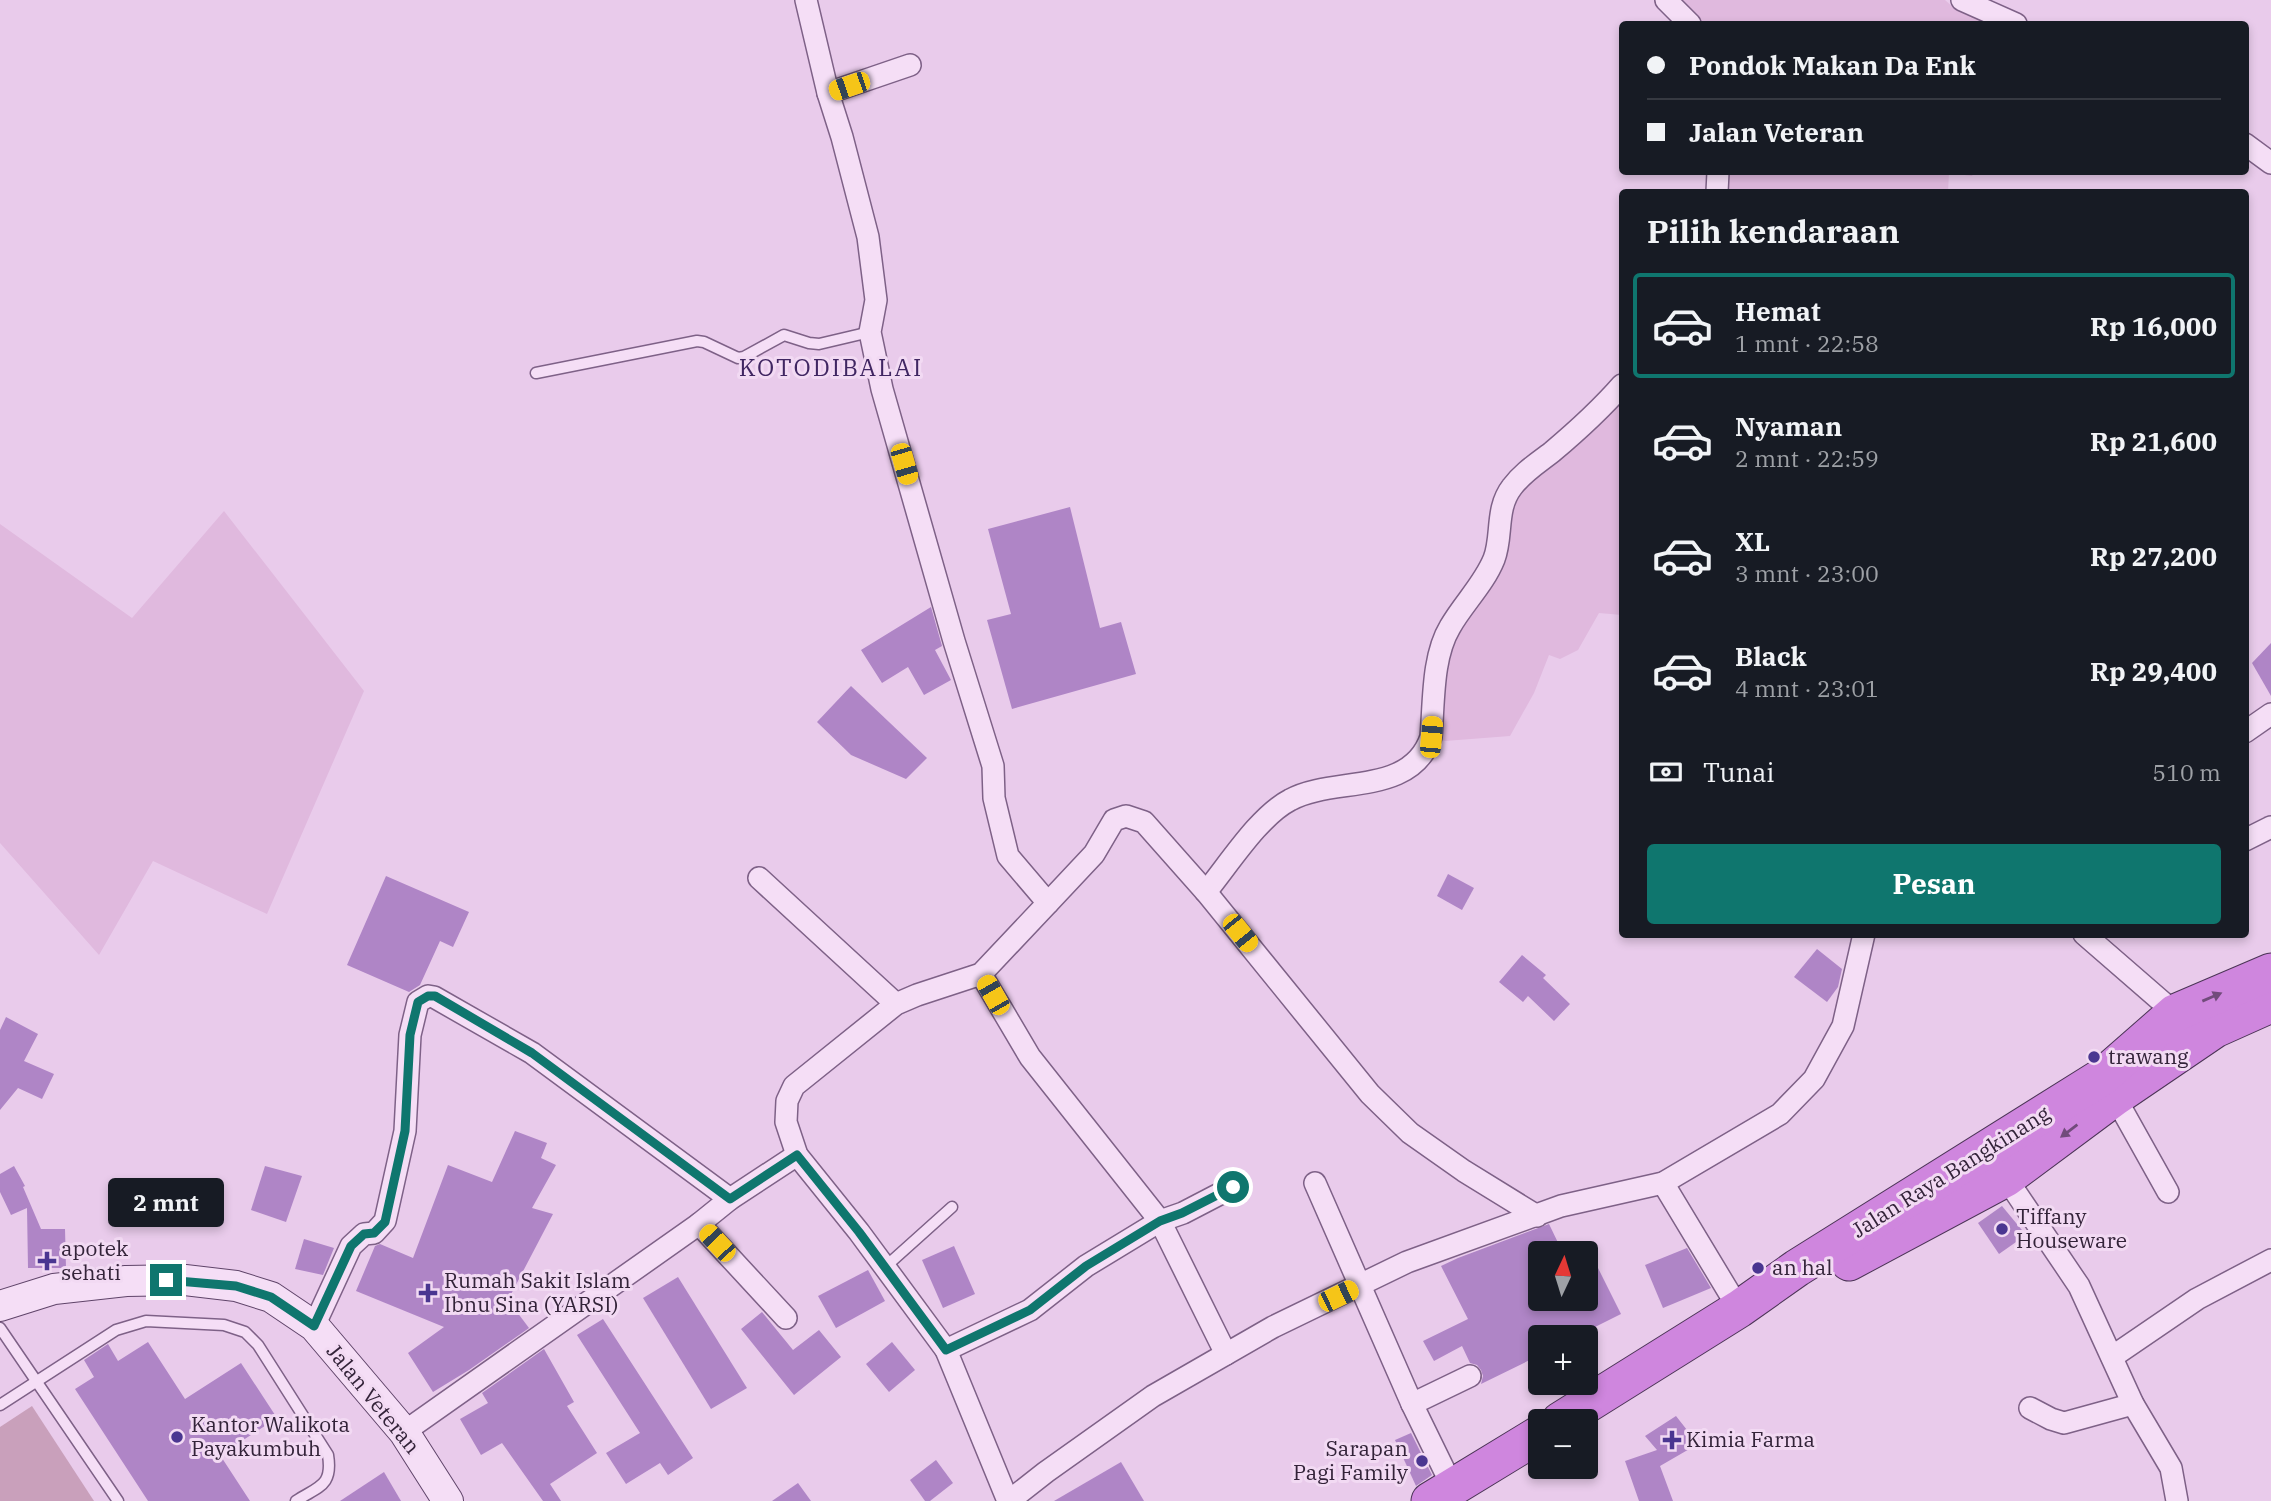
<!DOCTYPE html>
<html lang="id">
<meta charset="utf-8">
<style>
body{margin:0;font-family:"IBM Plex Serif",serif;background:#20242c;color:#f1f3f6;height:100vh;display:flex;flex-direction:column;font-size:26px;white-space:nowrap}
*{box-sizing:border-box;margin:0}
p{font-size:23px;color:#9ea1a6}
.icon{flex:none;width:38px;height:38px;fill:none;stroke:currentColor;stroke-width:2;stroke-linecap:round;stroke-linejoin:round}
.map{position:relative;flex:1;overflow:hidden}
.details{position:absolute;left:1619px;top:189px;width:630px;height:749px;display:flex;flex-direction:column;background:#171b24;border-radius:7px;box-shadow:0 4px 10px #0003}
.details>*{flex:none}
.guide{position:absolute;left:1619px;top:21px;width:630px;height:154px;border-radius:7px;box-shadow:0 4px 10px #0003;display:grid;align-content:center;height:154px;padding:0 28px;background:#171b24}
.needle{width:46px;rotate:4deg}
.controls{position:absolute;left:1528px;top:1241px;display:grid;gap:14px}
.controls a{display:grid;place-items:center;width:70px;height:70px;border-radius:7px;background:#171b24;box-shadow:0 4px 10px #0003;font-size:35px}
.end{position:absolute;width:32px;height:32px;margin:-16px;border:9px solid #0f766e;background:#fff;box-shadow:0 0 0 4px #fff}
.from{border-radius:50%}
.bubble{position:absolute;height:49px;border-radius:7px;background:#171b24;box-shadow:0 4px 10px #0003;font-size:23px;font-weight:700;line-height:49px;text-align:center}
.car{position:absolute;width:21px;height:42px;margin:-21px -10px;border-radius:9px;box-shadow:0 0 5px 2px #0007;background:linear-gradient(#f5c518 24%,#345 0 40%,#f5c518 0 76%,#345 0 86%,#f5c518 0)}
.guide b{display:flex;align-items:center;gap:24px;height:66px;font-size:26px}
.guide b+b{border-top:2px solid #363941}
.guide i{width:18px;height:18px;background:#f1f3f6}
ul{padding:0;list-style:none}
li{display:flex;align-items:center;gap:21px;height:105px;margin:0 14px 10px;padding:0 14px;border:4px solid transparent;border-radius:7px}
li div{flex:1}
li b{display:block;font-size:26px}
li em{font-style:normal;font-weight:700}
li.active{border-color:#0f766e}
li>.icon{width:63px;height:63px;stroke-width:1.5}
h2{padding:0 28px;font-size:32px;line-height:84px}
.pay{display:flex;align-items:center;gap:18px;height:77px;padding:0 28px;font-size:26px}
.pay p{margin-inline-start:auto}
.cta{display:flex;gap:14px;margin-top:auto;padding:14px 28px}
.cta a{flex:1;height:80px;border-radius:7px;background:#0f766e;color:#fff;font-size:28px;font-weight:700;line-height:80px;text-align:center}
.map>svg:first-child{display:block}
.farmland{fill:#e0b9de}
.green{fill:#c9a0bb}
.building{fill:#af85c6}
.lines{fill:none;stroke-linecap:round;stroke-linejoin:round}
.service-casing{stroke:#7e6187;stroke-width:13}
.minor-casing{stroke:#7e6187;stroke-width:24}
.secondary-casing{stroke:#5f4469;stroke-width:32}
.trunk-casing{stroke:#4b3456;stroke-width:39}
.service{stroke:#f5def6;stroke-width:10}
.minor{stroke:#f5def6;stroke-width:21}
.secondary{stroke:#f5def6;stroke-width:30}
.trunk{stroke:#cf86de;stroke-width:37}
.oneway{fill:#714b7b}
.route{stroke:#0f766e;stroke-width:9}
.poi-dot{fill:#4a3691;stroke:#f2daf3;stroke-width:2.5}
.labels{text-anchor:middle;stroke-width:6;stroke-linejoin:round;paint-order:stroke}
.poi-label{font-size:21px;fill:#332339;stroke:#f2daf3;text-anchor:start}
.street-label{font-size:21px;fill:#332339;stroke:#f2daf3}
.quarter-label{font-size:24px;letter-spacing:2px;fill:#402662;stroke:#f2daf3}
</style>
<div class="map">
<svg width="2271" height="1501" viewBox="0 0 2271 1501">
<rect width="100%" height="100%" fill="#e9cbeb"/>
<g class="farmland">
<polygon points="1671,0 1945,0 1955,9 1990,24 1695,24"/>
<polygon points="1717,172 1974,172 1972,176 1949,173 1948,192 1715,192"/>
<polygon points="1622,388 1622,615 1599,613 1578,650 1560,659 1549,655 1534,693 1510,736 1445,741 1433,736 1444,645 1488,575 1507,499"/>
<polygon points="224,511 364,691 267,914 153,861 99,955 0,843 0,524 132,618"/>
</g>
<polygon class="green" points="32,1406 94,1501 0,1501 0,1427"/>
<g class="building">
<polygon points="1070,507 1100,628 1121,622 1136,674 1012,709 987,620 1011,614 988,529"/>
<polygon points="931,607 942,646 935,650 951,680 924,695 908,667 882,683 861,650"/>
<polygon points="2271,643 2271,696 2252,663"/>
<polygon points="851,686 927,758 906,779 851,755 817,722"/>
<polygon points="1448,874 1474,888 1462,910 1437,896"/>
<polygon points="386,876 469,912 453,947 440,941 420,985 409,992 347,965"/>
<polygon points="1817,949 1842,969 1838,987 1827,1002 1794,977"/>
<polygon points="1522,955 1546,975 1543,978 1570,1004 1554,1021 1528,996 1523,1002 1499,982"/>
<polygon points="6,1017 38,1034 24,1061 54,1074 42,1099 18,1088 0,1110 0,1030"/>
<polygon points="515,1131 547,1143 541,1158 556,1165 532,1208 553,1214 508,1300 529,1328 469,1370 433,1392 408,1353 444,1327 356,1291 375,1246 380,1244 413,1258 448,1165 492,1182"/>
<polygon points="14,1166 25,1186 23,1187 41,1229 65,1229 66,1268 28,1268 27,1208 11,1215 0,1192 0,1174"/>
<polygon points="265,1166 302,1176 286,1222 251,1210"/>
<polygon points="2002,1206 2026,1235 1999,1254 1978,1223"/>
<polygon points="1549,1224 1563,1253 1540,1253 1540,1298 1586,1298 1586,1244 1621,1314 1575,1337 1540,1337 1540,1355 1481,1384 1483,1376 1481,1370 1477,1365 1470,1363 1462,1346 1434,1361 1423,1341 1468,1319 1441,1266 1458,1258"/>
<polygon points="304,1239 334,1248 323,1275 295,1269"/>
<polygon points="954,1246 975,1294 943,1308 922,1260"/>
<polygon points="1687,1248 1711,1288 1663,1308 1645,1265"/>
<polygon points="868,1270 885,1301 836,1328 818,1296"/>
<polygon points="678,1277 747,1388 711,1409 643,1298"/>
<polygon points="762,1312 793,1350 819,1330 841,1357 794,1395 741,1329"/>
<polygon points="603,1319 693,1458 668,1475 660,1463 626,1484 606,1453 640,1433 577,1335"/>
<polygon points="148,1342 185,1399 241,1363 277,1418 220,1455 250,1501 148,1501 75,1389 94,1377 84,1360 108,1344 118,1361"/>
<polygon points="892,1342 915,1370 889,1392 866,1364"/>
<polygon points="544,1349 574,1402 567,1406 597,1453 550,1484 561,1501 543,1501 502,1443 481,1455 460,1419 488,1403 482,1393"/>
<polygon points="1676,1416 1698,1444 1660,1466 1673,1501 1639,1501 1625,1461 1657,1450 1645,1436"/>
<polygon points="1411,1433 1432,1475 1416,1486 1395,1440"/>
<polygon points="936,1460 953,1483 930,1501 925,1501 910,1480"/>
<polygon points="1121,1462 1144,1501 1054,1501"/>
<polygon points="384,1472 401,1501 340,1501"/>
<polygon points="798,1483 811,1501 772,1501"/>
</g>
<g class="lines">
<defs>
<g id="service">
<polyline points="536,373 697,341 704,342 738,358 744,357 784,335 809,343 819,344 870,332"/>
<polyline points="884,1268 952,1207"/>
<polyline points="0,1328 118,1501"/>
<path d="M 0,1405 L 116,1330 L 146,1321 L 224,1325 L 245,1332 L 258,1345 L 328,1455 C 333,1486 319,1486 296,1501"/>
</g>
<g id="minor">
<polyline points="806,0 828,93 842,137 868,237 876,300 870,332 882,389 954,641 993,766 994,798 1008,856 1048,903 981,974 917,995 896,1004 794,1086 787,1101 786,1122 797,1155 859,1232 946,1350 1008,1501"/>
<polyline points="1666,0 1690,24"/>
<polyline points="1962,0 2016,24"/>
<polyline points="828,93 910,65"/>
<polyline points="2245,144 2271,163"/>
<polyline points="1717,192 1718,172"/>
<polyline points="2245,732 2271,714"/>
<polyline points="2245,840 2271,827"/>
<polyline points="759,878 896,1004"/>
<path d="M 1206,892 C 1229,864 1259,816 1290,800 C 1333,776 1411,797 1431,737 C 1434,702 1432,657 1450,627 C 1463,604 1484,584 1494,559 C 1503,536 1495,509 1512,487 C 1523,472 1538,463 1552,452 C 1577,431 1601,409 1622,385"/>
<polyline points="1048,903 1094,854 1114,820 1126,816 1144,822 1206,892 1370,1094 1410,1133 1464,1171 1537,1216"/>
<polyline points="2084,934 2175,1013"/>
<polyline points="981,974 1030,1057 1160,1221 1226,1354"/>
<polyline points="2111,1090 2168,1192"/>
<polyline points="2006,1178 2079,1286 2133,1404 2171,1468 2177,1501"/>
<polyline points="1315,1183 1412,1404 1453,1488"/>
<polyline points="1663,1183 1739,1309"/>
<polyline points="699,1224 786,1318"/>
<polyline points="314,1326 351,1246 364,1234 374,1233 385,1221 405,1131 410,1035 418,1002 428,996 434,997 532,1053 730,1199"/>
<polyline points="946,1350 1030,1310 1086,1266 1160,1221 1183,1213 1233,1187"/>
<polyline points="2112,1357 2197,1299 2271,1260"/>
<polyline points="1412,1404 1470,1376"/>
<polyline points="2030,1408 2051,1419 2064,1423 2133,1404"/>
<polyline points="404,1432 699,1224 730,1199 797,1155"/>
<polyline points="1009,1501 1046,1472 1153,1396 1273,1327 1407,1262 1561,1206 1663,1183 1780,1114 1814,1079 1843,1026 1864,934"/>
</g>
<polyline id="secondary" points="0,1306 54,1289 126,1281 185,1280 236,1286 271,1297 314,1326 404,1432 448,1501"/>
<g id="trunk">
<polyline points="1849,1262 2006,1178 2115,1097 2215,1029 2271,1004"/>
<polyline points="1560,1421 1739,1309 1797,1268 2102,1077 2175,1013 2271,972"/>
<polyline points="1430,1501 1540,1434"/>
</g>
</defs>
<use href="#service" class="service-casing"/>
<use href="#minor" class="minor-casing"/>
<use href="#secondary" class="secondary-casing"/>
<use href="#trunk" class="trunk-casing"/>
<use href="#service" class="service"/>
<use href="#minor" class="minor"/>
<use href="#secondary" class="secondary"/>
<use href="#trunk" class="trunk"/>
</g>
<defs><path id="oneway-solid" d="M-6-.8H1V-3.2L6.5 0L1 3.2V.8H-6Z" transform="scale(1.75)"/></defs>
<g class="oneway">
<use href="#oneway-solid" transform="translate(2212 997) rotate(-23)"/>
<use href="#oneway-solid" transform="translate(2069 1131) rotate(143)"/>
</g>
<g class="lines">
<polyline class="route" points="166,1280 236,1286 271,1297 314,1326 351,1246 364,1234 374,1233 385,1222 405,1131 410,1035 418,1002 428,996 435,996 532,1053 730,1199 797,1155 859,1232 946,1350 1030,1310 1086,1266 1160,1221 1182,1213 1233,1187"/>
</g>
<g class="poi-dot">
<circle cx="2094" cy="1057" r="7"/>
<circle cx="2002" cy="1229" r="7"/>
<path d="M43.5 1250.5h7v7h7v7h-7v7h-7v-7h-7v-7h7z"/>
<circle cx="1758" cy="1268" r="7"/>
<path d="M424.5 1282.5h7v7h7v7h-7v7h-7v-7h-7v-7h7z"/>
<circle cx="177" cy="1437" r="7"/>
<path d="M1668.5 1429.5h7v7h7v7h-7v7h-7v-7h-7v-7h7z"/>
<circle cx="1422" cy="1461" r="7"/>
</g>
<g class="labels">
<g class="poi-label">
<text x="2108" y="1064">trawang</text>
<text x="2016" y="1224">Tiffany<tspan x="2016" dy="24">Houseware</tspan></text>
<text x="61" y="1256">apotek<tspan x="61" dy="24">sehati</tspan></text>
<text x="1772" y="1275">an hal</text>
<text x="444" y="1288">Rumah Sakit Islam<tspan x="444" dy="24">Ibnu Sina (YARSI)</tspan></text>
<text x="191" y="1432">Kantor Walikota<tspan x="191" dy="24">Payakumbuh</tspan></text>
<text x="1686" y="1447">Kimia Farma</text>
<text x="1408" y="1456" text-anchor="end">Sarapan<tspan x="1408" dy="24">Pagi Family</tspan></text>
</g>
<g class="street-label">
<text transform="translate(1951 1172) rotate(-32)" y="7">Jalan Raya Bangkinang</text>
<text transform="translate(373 1399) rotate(51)" y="7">Jalan Veteran</text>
</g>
<g class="quarter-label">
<text x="831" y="376">KOTODIBALAI</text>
</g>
</g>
</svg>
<div class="controls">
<a><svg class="needle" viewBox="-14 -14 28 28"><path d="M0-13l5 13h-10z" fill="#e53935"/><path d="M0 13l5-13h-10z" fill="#9ea1a6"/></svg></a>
<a>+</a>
<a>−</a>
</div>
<i class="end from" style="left:1233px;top:1187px"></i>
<i class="end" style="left:166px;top:1280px"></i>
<div class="bubble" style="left:108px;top:1178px;width:116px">2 mnt</div>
<i class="car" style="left:849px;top:86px;rotate:251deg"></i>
<i class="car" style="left:904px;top:464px;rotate:164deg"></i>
<i class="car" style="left:1431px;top:737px;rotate:5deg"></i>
<i class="car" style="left:1240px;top:933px;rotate:141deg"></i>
<i class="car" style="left:993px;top:995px;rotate:330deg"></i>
<i class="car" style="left:717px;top:1243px;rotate:317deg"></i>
<i class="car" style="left:1338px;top:1296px;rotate:64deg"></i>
<div class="guide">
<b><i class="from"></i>Pondok Makan Da Enk</b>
<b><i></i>Jalan Veteran</b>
</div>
<section class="details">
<h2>Pilih kendaraan</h2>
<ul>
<li class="active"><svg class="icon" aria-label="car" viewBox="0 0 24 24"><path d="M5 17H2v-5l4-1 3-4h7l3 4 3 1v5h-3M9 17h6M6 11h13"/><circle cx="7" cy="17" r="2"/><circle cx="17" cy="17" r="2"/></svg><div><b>Hemat</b><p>1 mnt · 22:58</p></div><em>Rp 16,000</em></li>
<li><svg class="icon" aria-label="car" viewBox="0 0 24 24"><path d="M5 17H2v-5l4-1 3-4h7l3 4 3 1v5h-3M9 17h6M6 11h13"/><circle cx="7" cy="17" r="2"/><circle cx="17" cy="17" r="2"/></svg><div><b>Nyaman</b><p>2 mnt · 22:59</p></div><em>Rp 21,600</em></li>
<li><svg class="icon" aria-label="car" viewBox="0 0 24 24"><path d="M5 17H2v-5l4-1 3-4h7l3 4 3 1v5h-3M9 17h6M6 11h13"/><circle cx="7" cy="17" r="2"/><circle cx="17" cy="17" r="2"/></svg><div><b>XL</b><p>3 mnt · 23:00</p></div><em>Rp 27,200</em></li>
<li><svg class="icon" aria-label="car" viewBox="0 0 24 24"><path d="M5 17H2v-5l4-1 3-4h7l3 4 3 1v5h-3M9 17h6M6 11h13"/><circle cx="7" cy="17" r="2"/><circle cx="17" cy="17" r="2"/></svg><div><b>Black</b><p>4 mnt · 23:01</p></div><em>Rp 29,400</em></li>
</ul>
<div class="pay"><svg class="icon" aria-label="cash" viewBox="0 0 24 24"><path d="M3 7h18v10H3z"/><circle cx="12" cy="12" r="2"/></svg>Tunai<p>510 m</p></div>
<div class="cta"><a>Pesan</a></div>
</section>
</div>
